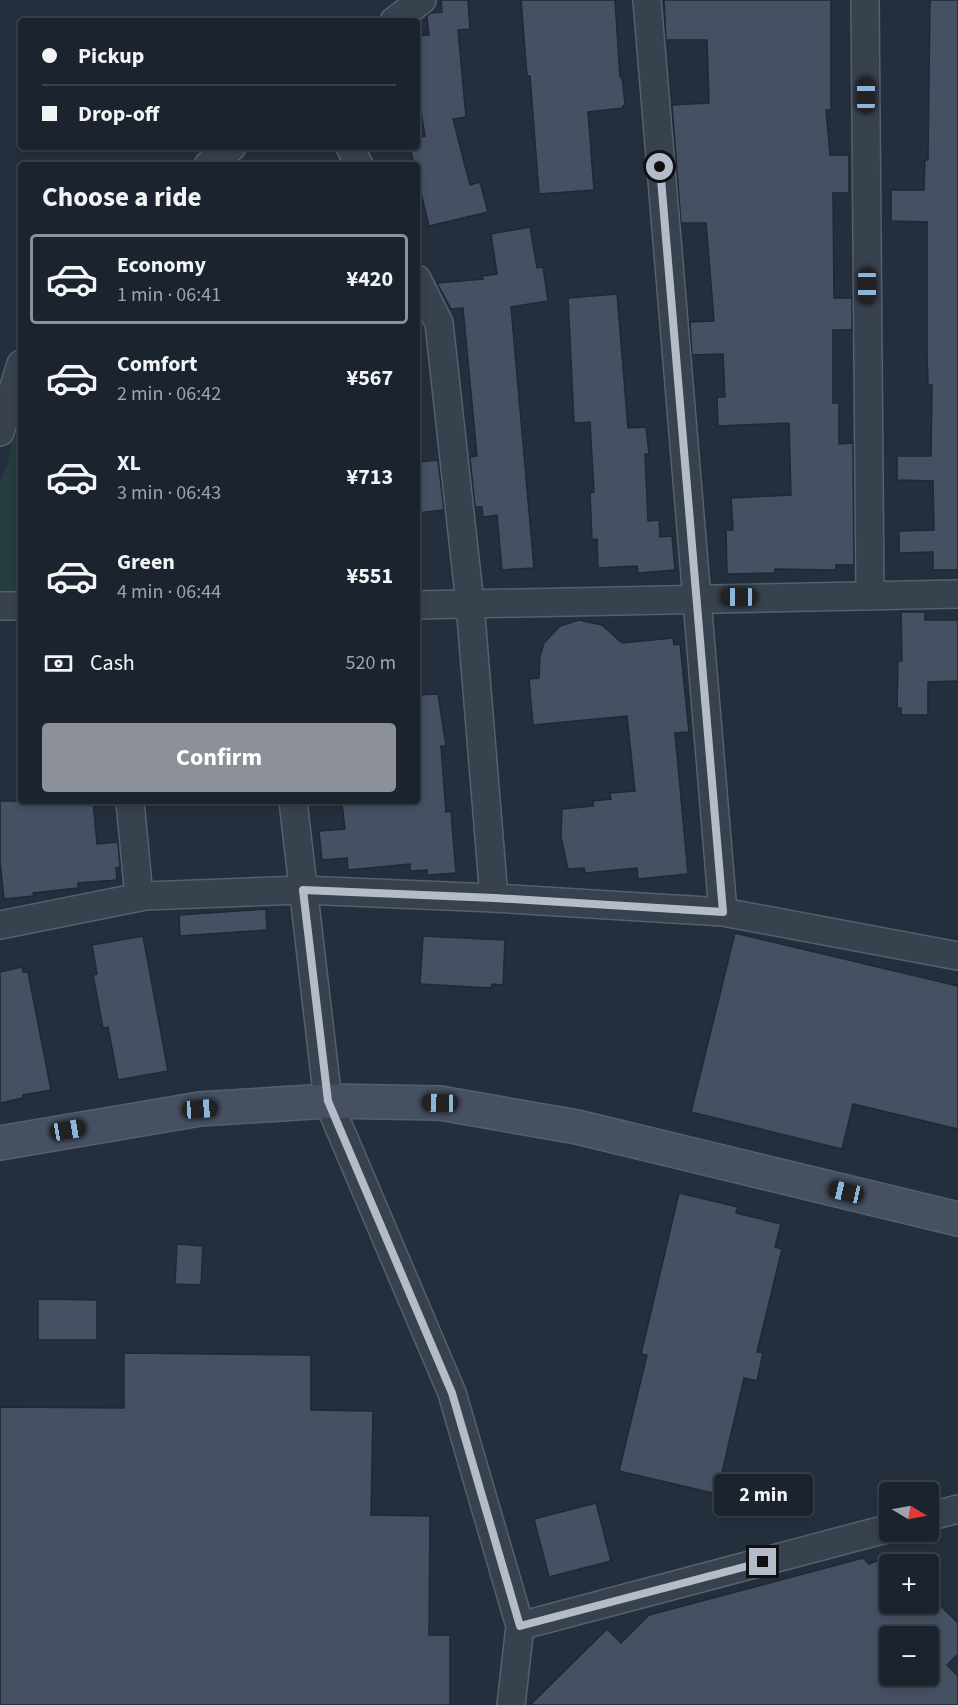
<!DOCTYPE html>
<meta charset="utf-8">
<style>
body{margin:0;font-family:"Source Sans 3",sans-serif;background:#242b36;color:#f1f3f6;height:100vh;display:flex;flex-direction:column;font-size:22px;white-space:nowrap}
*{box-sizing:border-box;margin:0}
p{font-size:20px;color:#a0a4aa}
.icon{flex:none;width:33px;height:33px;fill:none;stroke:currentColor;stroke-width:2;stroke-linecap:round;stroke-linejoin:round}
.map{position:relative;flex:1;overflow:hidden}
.details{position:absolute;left:18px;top:162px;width:402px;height:642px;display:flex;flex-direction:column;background:#1b232e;border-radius:6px;box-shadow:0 3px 9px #0003,0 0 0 2px #39404a}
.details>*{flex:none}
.banner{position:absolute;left:18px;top:18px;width:402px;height:132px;border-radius:6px;box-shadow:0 3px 9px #0003,0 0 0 2px #39404a;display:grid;align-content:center;height:132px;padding:0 24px;background:#1b232e}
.needle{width:39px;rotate:100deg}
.tools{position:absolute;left:879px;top:1482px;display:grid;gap:12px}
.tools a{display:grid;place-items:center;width:60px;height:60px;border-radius:6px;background:#1b232e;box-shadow:0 3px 9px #0003,0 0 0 2px #39404a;font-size:30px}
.end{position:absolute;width:27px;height:27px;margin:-14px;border:8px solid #b4bcc9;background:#111;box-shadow:0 0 0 3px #111}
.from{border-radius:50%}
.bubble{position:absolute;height:42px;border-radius:6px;background:#1b232e;box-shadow:0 3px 9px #0003,0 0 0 2px #39404a;font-size:20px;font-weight:700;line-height:42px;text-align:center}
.car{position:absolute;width:18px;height:36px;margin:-18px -9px;border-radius:8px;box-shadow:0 0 4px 2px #0007;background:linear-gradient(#222 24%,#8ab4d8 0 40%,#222 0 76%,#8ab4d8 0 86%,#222 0)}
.banner b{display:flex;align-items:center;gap:21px;height:57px;font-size:22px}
.banner b+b{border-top:2px solid #39404a}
.banner i{width:15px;height:15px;background:#f1f3f6}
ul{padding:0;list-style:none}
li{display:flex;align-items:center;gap:18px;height:90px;margin:0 12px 9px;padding:0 12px;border:3px solid transparent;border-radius:6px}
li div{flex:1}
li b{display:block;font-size:22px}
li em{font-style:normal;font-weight:700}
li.current{border-color:#8c9099}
li>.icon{width:54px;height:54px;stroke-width:1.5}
h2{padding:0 24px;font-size:27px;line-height:72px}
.pay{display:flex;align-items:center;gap:15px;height:66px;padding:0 24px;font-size:22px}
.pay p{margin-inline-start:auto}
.primary-button{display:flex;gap:12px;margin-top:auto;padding:12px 24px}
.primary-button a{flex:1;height:69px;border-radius:6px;background:#8c9099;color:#fff;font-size:24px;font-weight:700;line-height:69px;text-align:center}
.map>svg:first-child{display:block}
.green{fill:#263c3f}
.building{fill:#455162;stroke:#1f2835;stroke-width:1.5;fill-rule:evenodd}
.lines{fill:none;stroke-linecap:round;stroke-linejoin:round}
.street-casing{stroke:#565f6c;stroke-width:30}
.secondary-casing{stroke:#565f6c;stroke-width:36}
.street{stroke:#38414e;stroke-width:27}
.secondary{stroke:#465061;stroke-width:33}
.route{stroke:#b4bcc9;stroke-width:8}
</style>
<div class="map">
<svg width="958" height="1705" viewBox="0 0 958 1705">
<rect width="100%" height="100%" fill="#242f3e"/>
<polygon class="green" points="21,408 21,595 0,595 0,482 8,464 15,424"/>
<g class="building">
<polygon points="441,0 468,0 470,29 458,30 466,117 453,119 470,185 480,182 488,212 429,226 417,177 417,165 414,165 410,147 417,147 417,138 425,136 417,89 417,36 429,35 427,16 431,13 442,12"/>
<polygon points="521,0 615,0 620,77 622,76 625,105 623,106 623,108 588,112 594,190 539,194 533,115 530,76 527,76"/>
<polygon points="664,0 831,0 831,110 826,110 830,155 849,155 849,193 833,193 834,298 852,298 852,330 833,330 833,403 839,403 839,444 853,443 854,565 836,565 836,570 775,569 775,573 727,574 726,530 733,530 731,498 791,495 789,423 718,426 717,397 725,397 723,354 692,355 690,322 714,321 706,223 681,223 672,105 709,103 707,40 666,40"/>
<polygon points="930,0 958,0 958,570 933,570 933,552 899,553 899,531 934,530 933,481 897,480 897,456 931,456 932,385 928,385 927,353 927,222 891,221 891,190 924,190 925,160 928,160"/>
<polygon points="530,227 537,268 543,267 548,301 511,307 534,568 502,570 497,515 483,517 482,507 475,507 470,457 477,456 463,308 451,309 437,283 483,279 482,276 497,274 491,234"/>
<polygon points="617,294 628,428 646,427 649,454 645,454 648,521 659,520 660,537 672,536 675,570 638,573 637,566 598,568 597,539 592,540 590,493 594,492 590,422 574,423 568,298"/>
<polygon points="438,460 444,510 417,513 417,462"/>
<polygon points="901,612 925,612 925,620 958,620 958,681 928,682 928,715 901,715 901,708 897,708 898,661 902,661"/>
<polygon points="579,620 602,625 622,643 673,638 674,645 680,644 689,732 675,733 688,874 638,879 637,868 585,873 584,868 568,869 561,837 562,809 593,806 593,801 611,799 610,793 635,791 627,716 533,725 529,679 539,678 540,656 544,643 560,626"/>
<polygon points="438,694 446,746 441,746 446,812 451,811 456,873 427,875 427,870 410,871 410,864 348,870 347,858 322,860 319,831 345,829 342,804 349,803 348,801 417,801 417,695"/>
<polygon points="0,801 93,801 97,844 118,842 120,867 116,868 117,880 78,883 78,888 33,893 34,896 4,899 0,861"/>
<polygon points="266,909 267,930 180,936 179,915"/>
<polygon points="735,933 958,986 958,1129 853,1104 842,1149 691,1112"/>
<polygon points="143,936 168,1071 118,1080 108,1027 103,1028 93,975 97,974 92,945"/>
<polygon points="423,936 505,940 503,985 492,984 491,988 420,984"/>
<polygon points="22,967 23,972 28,972 51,1090 23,1095 23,1098 0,1103 0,972"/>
<polygon points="679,1193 738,1207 736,1213 781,1224 775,1247 782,1249 757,1352 763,1353 757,1381 744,1378 717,1494 619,1471 647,1355 641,1354"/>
<polygon points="177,1244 203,1246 201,1285 175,1284"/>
<polygon points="38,1299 97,1300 97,1340 38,1340"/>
<polygon points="124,1353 311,1355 311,1410 373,1411 371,1515 430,1516 429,1635 450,1635 450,1705 0,1705 0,1407 124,1408"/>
<polygon points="596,1503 611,1561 549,1577 534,1519"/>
<path d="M 891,1555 L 900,1564 L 890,1564 L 890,1604 L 928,1604 L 928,1593 L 958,1623 L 958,1654 L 947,1665 L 958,1676 L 958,1705 L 530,1705 L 607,1629 L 621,1643 L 649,1615 L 863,1558 L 869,1564 ZM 890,1636 L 928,1636 L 928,1676 L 890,1676 Z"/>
</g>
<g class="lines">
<defs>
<g id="street">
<polyline points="647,0 723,912"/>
<polyline points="865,0 870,596"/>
<polyline points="394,21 422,0"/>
<polyline points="350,147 359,165"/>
<polyline points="208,165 232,147"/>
<polyline points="417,279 439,323 470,604 494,898"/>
<polyline points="0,432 21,364"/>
<polyline points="417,605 958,594"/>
<polyline points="0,606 21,606"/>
<polyline points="130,801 139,897"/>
<polyline points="293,801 328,1101 452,1393 520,1626 511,1705"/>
<polyline points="0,925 145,896 303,890 494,898 723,912 958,956"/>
<polyline points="928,1517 958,1509"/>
<polyline points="520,1626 890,1528"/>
</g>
<polyline id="secondary" points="0,1143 200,1109 328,1101 440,1103 577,1127 958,1219"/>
</defs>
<use href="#street" class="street-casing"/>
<use href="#secondary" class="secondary-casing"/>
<use href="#street" class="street"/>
<use href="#secondary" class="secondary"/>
</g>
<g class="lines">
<polyline class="route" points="660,167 723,912 494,898 303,890 328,1101 452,1393 520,1626 763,1562"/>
</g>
</svg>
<div class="tools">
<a><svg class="needle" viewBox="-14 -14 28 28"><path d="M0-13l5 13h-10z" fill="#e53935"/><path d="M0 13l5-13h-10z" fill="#a0a4aa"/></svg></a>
<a>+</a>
<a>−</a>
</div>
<i class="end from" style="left:660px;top:167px"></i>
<i class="end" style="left:763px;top:1562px"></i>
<div class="bubble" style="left:714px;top:1474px;width:99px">2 min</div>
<i class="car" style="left:866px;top:95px;rotate:0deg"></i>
<i class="car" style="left:867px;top:286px;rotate:180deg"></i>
<i class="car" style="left:739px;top:597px;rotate:270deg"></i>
<i class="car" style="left:440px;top:1103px;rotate:271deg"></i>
<i class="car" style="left:200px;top:1109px;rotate:86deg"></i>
<i class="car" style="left:68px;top:1130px;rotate:80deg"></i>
<i class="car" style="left:846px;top:1192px;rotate:283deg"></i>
<div class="banner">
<b><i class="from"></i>Pickup</b>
<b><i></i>Drop-off</b>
</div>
<section class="details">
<h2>Choose a ride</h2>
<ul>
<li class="current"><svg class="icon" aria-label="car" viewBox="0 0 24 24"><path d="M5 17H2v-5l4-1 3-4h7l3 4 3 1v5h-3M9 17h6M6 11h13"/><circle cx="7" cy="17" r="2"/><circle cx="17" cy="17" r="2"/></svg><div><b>Economy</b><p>1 min · 06:41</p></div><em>¥420</em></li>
<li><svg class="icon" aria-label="car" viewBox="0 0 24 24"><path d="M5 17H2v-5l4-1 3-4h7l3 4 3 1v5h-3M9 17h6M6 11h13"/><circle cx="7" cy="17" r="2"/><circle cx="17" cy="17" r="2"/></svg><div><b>Comfort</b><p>2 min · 06:42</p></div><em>¥567</em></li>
<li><svg class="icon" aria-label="car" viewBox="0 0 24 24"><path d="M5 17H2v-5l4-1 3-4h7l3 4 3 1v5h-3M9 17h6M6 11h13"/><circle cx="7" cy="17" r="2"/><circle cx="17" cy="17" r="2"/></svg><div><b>XL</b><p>3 min · 06:43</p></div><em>¥713</em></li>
<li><svg class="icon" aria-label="car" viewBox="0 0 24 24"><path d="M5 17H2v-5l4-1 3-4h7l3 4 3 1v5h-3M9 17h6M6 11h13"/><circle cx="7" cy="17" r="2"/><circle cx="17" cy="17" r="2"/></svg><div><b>Green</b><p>4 min · 06:44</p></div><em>¥551</em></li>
</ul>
<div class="pay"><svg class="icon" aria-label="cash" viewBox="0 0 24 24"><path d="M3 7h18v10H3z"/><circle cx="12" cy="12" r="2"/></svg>Cash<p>520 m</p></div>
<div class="primary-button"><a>Confirm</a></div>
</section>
</div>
